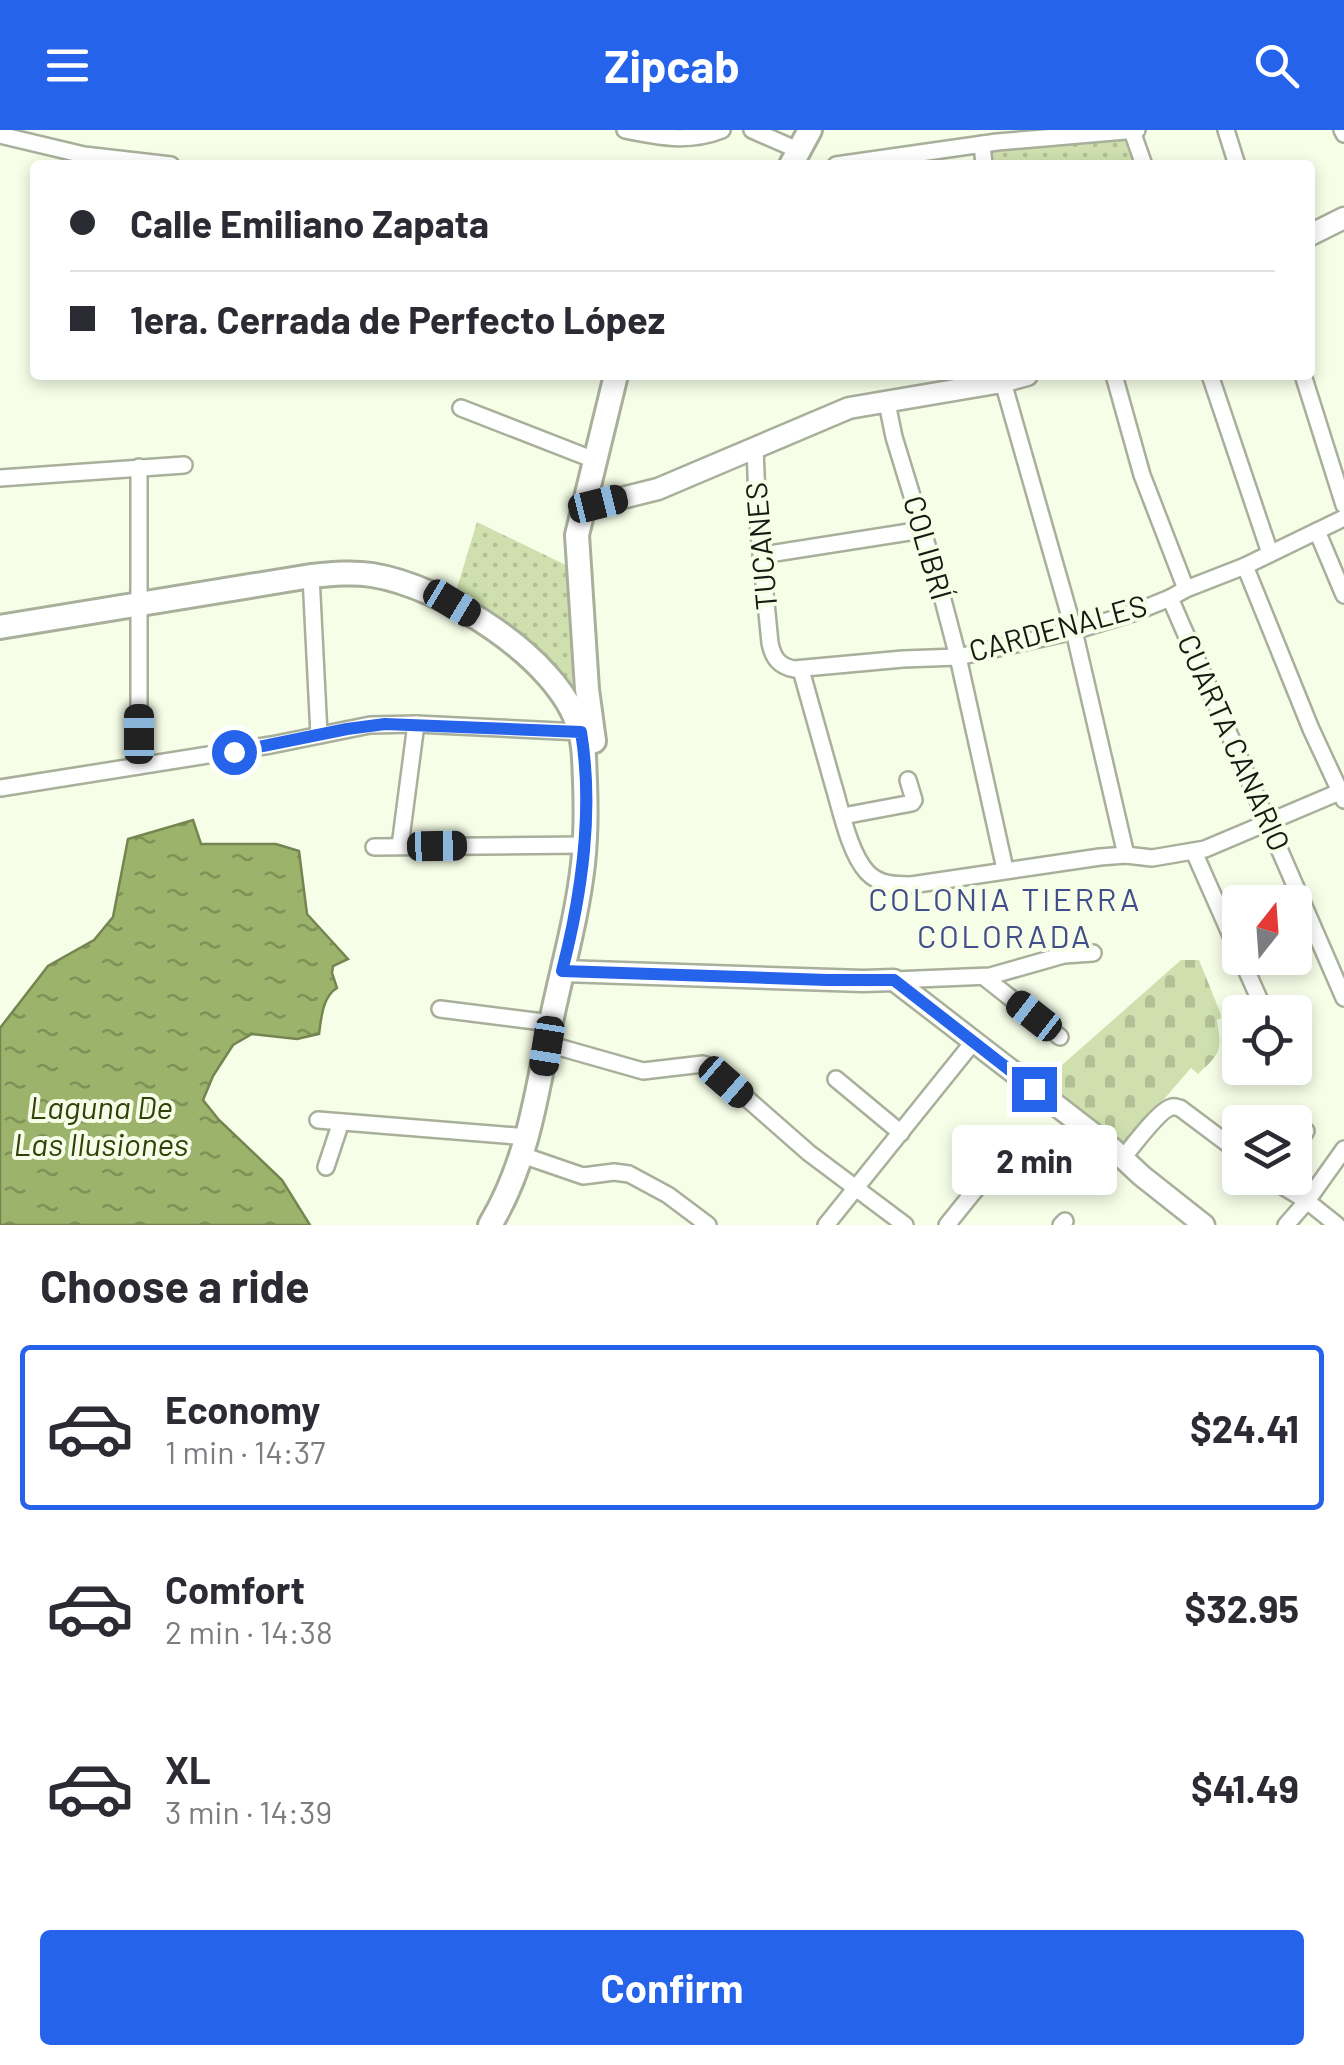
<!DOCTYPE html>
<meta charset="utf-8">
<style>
body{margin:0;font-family:Barlow,sans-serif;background:#f2f2f3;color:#2b2b33;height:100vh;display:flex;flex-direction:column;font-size:38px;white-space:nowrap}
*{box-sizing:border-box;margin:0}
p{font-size:32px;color:#7c7c81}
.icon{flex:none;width:55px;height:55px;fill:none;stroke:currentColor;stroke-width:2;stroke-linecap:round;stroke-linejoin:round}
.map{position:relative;height:1095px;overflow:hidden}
.drawer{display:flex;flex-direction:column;background:#fff;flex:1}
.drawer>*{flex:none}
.guide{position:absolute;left:30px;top:30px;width:1285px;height:220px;border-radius:10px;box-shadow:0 5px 15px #0003;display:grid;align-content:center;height:220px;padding:0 40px;background:#fff}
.needle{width:65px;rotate:17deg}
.buttons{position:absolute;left:1222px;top:755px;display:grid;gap:20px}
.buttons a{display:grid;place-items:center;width:90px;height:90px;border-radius:10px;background:#fff;box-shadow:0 5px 15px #0003;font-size:50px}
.end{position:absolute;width:45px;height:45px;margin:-22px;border:12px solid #2563eb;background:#fff;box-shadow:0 0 0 5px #fff}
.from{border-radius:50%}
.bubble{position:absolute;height:70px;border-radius:10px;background:#fff;box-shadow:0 5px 15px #0003;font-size:32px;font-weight:700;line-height:70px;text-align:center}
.car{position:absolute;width:30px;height:60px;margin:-30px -15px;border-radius:12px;box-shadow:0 0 8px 2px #0007;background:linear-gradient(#222 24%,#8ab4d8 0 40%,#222 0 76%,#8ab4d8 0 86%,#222 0)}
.guide b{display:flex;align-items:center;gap:35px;height:95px;font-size:38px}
.guide b+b{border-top:2px solid #e1e1e2}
.guide i{width:25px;height:25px;background:#2b2b33}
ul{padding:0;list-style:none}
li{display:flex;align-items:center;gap:30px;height:165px;margin:0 20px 15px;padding:0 20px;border:5px solid transparent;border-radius:10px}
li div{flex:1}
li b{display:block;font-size:38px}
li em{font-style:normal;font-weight:700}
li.current{border-color:#2563eb}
li>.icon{width:90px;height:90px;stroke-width:1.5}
h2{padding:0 40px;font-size:45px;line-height:120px}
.cta{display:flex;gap:20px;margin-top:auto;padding:20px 40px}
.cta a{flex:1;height:115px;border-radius:10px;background:#2563eb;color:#fff;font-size:40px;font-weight:700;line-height:115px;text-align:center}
header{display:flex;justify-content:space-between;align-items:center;height:130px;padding:0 40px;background:#2563eb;color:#fff;font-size:45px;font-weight:700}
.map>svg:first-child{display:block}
.grass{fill:url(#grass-dots)}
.cemetery{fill:url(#cemetery-stones)}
.water{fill:url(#water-ripples);stroke:#748550;stroke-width:2.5}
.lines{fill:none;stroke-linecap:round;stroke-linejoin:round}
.street-casing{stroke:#a8af9a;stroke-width:20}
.secondary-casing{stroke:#a8af9a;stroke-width:25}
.primary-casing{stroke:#a8af9a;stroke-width:28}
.street{stroke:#fff;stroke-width:15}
.secondary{stroke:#fff;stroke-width:20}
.primary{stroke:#fff;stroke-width:22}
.route{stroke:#2563eb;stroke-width:12}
.labels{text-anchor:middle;stroke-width:8;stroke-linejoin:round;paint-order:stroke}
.street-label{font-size:30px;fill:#171a12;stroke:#f6fee8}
.neighbourhood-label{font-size:32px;letter-spacing:2.5px;fill:#424e8a;stroke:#f6fee8}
.water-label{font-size:32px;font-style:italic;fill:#324009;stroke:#f6fee8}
</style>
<header><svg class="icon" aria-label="menu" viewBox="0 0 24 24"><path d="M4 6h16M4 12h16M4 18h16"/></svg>Zipcab<svg class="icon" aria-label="search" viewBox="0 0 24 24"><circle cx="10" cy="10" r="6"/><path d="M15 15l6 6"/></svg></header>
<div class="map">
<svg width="1344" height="1095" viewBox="0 0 1344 1095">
<defs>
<pattern id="grass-dots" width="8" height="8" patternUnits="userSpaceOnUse" patternTransform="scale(2.5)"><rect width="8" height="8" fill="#cfe0ae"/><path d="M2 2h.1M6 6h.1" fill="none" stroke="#b1c095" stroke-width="1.8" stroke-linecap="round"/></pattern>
<pattern id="cemetery-stones" width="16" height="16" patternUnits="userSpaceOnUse" patternTransform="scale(2.5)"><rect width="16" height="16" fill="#cfe0ae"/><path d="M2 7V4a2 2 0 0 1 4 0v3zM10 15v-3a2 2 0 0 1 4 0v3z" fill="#b1c095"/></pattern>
<pattern id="water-ripples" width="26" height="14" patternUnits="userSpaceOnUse" patternTransform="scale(2.5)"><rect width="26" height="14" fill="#9cb36b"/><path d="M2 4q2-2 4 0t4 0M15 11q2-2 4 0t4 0" fill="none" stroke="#7e9157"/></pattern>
</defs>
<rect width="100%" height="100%" fill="#f6fee8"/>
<g class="grass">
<polygon points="1131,3 1142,35 987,35 986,16"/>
<polygon points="477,392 574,439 582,584 454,468"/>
</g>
<path class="cemetery" d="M 1181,830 L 1199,830 L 1220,882 L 1221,888 L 1217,890 C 1222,921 1221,923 1198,944 L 1191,938 L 1119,1021 L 1036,958 Z"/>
<path class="water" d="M 193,690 L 201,714 L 276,714 L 299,721 L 307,784 L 348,829 L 333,836 L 332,843 L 337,858 C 323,866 321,888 319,904 L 297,909 L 252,904 L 233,915 L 213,946 L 203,970 L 219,990 L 282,1050 L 310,1095 L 0,1095 L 0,898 L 48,836 L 94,810 L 113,787 L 128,709 Z"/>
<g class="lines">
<defs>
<g id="street">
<path d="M 625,0 C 658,7 689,13 722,0"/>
<polyline points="752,0 800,21"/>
<polyline points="1226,0 1237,35"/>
<polyline points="1342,0 1344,4"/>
<polyline points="1132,1 1144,35"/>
<polyline points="0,5 84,25 171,35"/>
<polyline points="982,14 984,35"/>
<polyline points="836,35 997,12 1137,0"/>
<polyline points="1001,245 1074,501 1126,725"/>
<polyline points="1114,245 1142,345 1186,459"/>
<polyline points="1210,245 1270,423"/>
<polyline points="1303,245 1344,375"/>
<polyline points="887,273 894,307 938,451 958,527 1005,739"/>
<polyline points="461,278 597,331"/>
<path d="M 755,319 L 758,393 L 770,513 C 773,528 779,536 794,539 L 903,529 L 958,527 L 1074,501 L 1133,483 L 1170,468 L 1186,459 L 1245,436 L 1344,388"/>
<polyline points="139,337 139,636"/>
<polyline points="0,348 184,335"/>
<polyline points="1317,401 1344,465"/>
<polyline points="762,425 922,400"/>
<polyline points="1245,436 1311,599 1344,670"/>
<polyline points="311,446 319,605"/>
<polyline points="1170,468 1344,868"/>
<path d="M 801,540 C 812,578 822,616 833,654 C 841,680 849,722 867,742 C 879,755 896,755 911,755 L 1100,727 L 1126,725 L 1152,728 L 1205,719 L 1344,660"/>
<polyline points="0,658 271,615 370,595 416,594 581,602"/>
<polyline points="843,686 912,673 914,670 908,650"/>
<polyline points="400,716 416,594"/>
<polyline points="374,717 585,715"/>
<polyline points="1194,722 1240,826"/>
<polyline points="1241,828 1265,882"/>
<polyline points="984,847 1060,907"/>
<polyline points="894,850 990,846 1064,825 1093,823"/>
<polyline points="440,879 551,893"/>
<polyline points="547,916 562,918 643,941 703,934 710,936 809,1023 905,1095"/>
<polyline points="836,949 901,1003"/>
<polyline points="318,990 528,1007"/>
<polyline points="1295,1016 1306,1001"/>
<polyline points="522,1025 583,1046 614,1042 629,1044 668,1065 708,1095"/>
<path d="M 1123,1028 C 1132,1017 1160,979 1172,977 C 1175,976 1178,978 1180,978 L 1240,1023"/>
<polyline points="326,1037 341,992"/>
<polyline points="1269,1048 1307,1071 1337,1095"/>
<polyline points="826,1095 974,911"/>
<polyline points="947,1095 996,1034"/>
<polyline points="1061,1095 1065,1091"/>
<polyline points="1286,1095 1307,1071 1344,1019"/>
</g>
<g id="secondary">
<polyline points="1310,105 1344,88"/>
<polyline points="583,383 598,374 658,359 849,278 1002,252 1027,245"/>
<polyline points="563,841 863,851 894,850 1113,1019 1142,1046 1204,1095"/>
</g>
<g id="primary">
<polyline points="791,35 810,0"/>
<path d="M 0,497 L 311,446 C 332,444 352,442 372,445 C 442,456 558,527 579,598 C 585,615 584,633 585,651 C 586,678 586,707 583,734 C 577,788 562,839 551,892 C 537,962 528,1032 490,1095"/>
<polyline points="594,611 587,559 577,405 616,245"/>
</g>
</defs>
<use href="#street" class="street-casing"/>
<use href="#secondary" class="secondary-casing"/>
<use href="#primary" class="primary-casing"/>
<use href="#street" class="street"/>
<use href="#secondary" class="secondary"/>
<use href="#primary" class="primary"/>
</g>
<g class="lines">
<path class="route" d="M 234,622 L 347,599 L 385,594 L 581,602 C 594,681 582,763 562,841 L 827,850 L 894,850 L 1034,959"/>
</g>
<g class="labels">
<g class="street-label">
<text transform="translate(762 416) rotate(-95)" y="10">TUCANES</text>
<text transform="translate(927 418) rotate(74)" y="10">COLIBRÍ</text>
<text transform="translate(1058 499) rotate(-15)" y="10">CARDENALES</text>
<text transform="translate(1233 613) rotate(66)" y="10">CUARTA CANARIO</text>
</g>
<g class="neighbourhood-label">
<text x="1005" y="781">COLONIA TIERRA<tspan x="1005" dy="37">COLORADA</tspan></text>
</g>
<g class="water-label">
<text x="101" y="989">Laguna De<tspan x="101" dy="37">Las Ilusiones</tspan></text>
</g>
</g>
</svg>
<div class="buttons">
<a><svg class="needle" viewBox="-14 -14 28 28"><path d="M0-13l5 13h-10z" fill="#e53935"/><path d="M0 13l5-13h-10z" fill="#7c7c81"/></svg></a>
<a><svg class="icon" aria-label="locate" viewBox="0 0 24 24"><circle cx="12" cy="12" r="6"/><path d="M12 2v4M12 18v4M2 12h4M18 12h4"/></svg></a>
<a><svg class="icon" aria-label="layers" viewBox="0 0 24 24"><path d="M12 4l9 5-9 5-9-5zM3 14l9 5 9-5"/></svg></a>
</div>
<i class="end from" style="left:234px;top:622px"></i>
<i class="end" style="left:1034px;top:959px"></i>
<div class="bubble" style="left:952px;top:995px;width:165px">2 min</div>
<i class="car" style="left:598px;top:374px;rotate:76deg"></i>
<i class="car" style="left:452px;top:473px;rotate:121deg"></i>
<i class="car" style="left:139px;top:604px;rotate:0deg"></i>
<i class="car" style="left:437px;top:716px;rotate:89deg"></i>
<i class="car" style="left:1034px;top:886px;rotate:308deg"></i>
<i class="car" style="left:547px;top:916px;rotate:189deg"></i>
<i class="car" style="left:726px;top:952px;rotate:131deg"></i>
<div class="guide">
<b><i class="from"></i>Calle Emiliano Zapata</b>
<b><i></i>1era. Cerrada de Perfecto López</b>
</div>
</div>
<section class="drawer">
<h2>Choose a ride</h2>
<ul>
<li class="current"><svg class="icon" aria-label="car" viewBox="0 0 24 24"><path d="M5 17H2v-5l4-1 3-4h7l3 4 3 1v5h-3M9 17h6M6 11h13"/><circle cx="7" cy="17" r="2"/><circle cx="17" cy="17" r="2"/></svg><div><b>Economy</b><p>1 min · 14:37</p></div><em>$24.41</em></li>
<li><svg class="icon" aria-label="car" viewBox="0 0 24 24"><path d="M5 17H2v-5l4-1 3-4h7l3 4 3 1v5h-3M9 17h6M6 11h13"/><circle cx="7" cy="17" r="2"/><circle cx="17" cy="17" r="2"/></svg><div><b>Comfort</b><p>2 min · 14:38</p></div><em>$32.95</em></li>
<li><svg class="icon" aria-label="car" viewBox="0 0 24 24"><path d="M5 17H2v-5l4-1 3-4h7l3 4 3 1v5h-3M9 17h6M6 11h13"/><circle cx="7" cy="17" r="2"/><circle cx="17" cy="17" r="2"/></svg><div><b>XL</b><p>3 min · 14:39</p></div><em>$41.49</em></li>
</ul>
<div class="cta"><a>Confirm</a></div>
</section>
